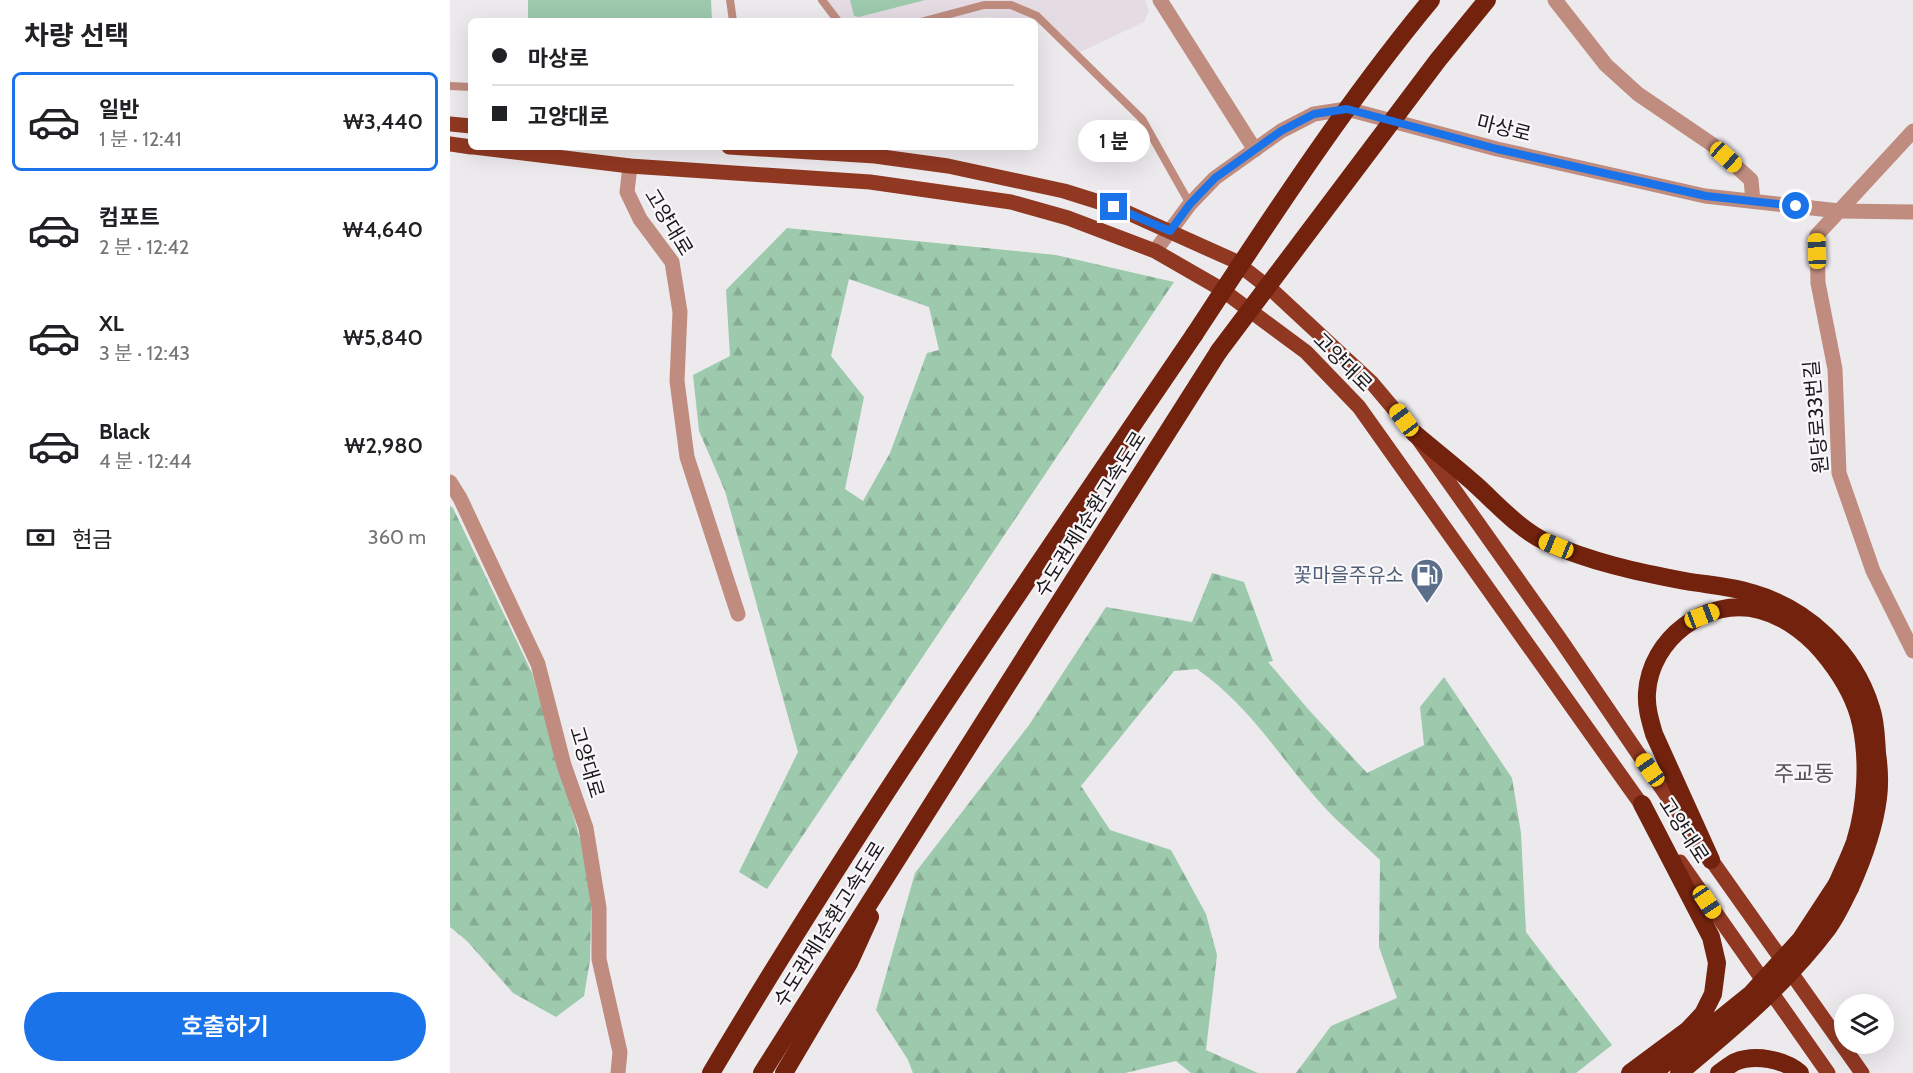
<!DOCTYPE html>
<html lang="ko">
<meta charset="utf-8">
<style>
body{margin:0;font-family:Cabin,"Noto Sans KR",sans-serif;background:#f2f2f2;color:#202124;height:100vh;display:flex;flex-direction:column;font-size:22px;white-space:nowrap}
*{box-sizing:border-box;margin:0}
p{font-size:20px;color:#757577}
.icon{flex:none;width:33px;height:33px;fill:none;stroke:currentColor;stroke-width:2;stroke-linecap:round;stroke-linejoin:round}
.map{position:relative;flex:1;overflow:hidden}
.side{display:flex;flex-direction:column;background:#fff;width:450px}
.side>*{flex:none}
.banner{position:absolute;left:18px;top:18px;width:570px;height:132px;border-radius:9px;box-shadow:0 6px 24px #0002;display:grid;align-content:center;height:132px;padding:0 24px;background:#fff}
.fabs{position:absolute;left:1384px;top:994px;display:grid;gap:12px}
.fabs a{display:grid;place-items:center;width:60px;height:60px;border-radius:50%;background:#fff;box-shadow:0 6px 24px #0002;font-size:30px}
.end{position:absolute;width:27px;height:27px;margin:-14px;border:8px solid #1a73e8;background:#fff;box-shadow:0 0 0 3px #fff}
.from{border-radius:50%}
.bubble{position:absolute;height:42px;border-radius:21px;background:#fff;box-shadow:0 6px 24px #0002;font-size:20px;font-weight:600;line-height:42px;text-align:center}
.car{position:absolute;width:18px;height:36px;margin:-18px -9px;border-radius:8px;box-shadow:0 0 4px 2px #0007;background:linear-gradient(#f5c518 24%,#345 0 40%,#f5c518 0 76%,#345 0 86%,#f5c518 0)}
.banner b{display:flex;align-items:center;gap:21px;height:57px;font-size:22px}
.banner b+b{border-top:2px solid #e0e0e0}
.banner i{width:15px;height:15px;background:#202124}
ul{padding:0;list-style:none}
li{display:flex;align-items:center;gap:18px;height:99px;margin:0 12px 9px;padding:0 12px;border:3px solid transparent;border-radius:9px}
li div{flex:1}
li b{display:block;font-size:22px}
li em{font-style:normal;font-weight:600}
li.selected{border-color:#1a73e8}
li>.icon{width:54px;height:54px;stroke-width:1.5}
h2{padding:0 24px;font-size:27px;line-height:72px}
.pay{display:flex;align-items:center;gap:15px;height:66px;padding:0 24px;font-size:22px}
.pay p{margin-inline-start:auto}
.action{display:flex;gap:12px;margin-top:auto;padding:12px 24px}
.action a{flex:1;height:69px;border-radius:36px;background:#1a73e8;color:#fff;font-size:24px;font-weight:600;line-height:69px;text-align:center}
main{display:flex;flex:1;min-height:0}
.map>svg:first-child{display:block}
.built{fill:#e4dbe3}
.grass{fill:#9dc9ad}
.forest{fill:url(#forest-firs);fill-rule:evenodd}
.lines{fill:none;stroke-linecap:round;stroke-linejoin:round}
.service{stroke:#bf8c7f;stroke-width:8}
.minor{stroke:#bf8c7f;stroke-width:15}
.tertiary{stroke:#bf8c7f;stroke-width:15}
.primary{stroke:#903822;stroke-width:15}
.motorway{stroke:#72220d;stroke-width:18}
.motorway-bridge{stroke:#72220d;stroke-width:18}
.route{stroke:#1a73e8;stroke-width:8}
.labels{text-anchor:middle;stroke-width:4.5;stroke-linejoin:round;paint-order:stroke}
.street-label{font-size:20px;fill:#191819;stroke:#faf7fa}
.service-label{font-size:20px;fill:#4e5e75;stroke:#faf7fa;text-anchor:end}
.quarter-label{font-size:22px;fill:#535153;stroke:#faf7fa}
</style>
<main>
<section class="side">
<h2>차량 선택</h2>
<ul>
<li class="selected"><svg class="icon" aria-label="car" viewBox="0 0 24 24"><path d="M5 17H2v-5l4-1 3-4h7l3 4 3 1v5h-3M9 17h6M6 11h13"/><circle cx="7" cy="17" r="2"/><circle cx="17" cy="17" r="2"/></svg><div><b>일반</b><p>1 분 · 12:41</p></div><em>₩3,440</em></li>
<li><svg class="icon" aria-label="car" viewBox="0 0 24 24"><path d="M5 17H2v-5l4-1 3-4h7l3 4 3 1v5h-3M9 17h6M6 11h13"/><circle cx="7" cy="17" r="2"/><circle cx="17" cy="17" r="2"/></svg><div><b>컴포트</b><p>2 분 · 12:42</p></div><em>₩4,640</em></li>
<li><svg class="icon" aria-label="car" viewBox="0 0 24 24"><path d="M5 17H2v-5l4-1 3-4h7l3 4 3 1v5h-3M9 17h6M6 11h13"/><circle cx="7" cy="17" r="2"/><circle cx="17" cy="17" r="2"/></svg><div><b>XL</b><p>3 분 · 12:43</p></div><em>₩5,840</em></li>
<li><svg class="icon" aria-label="car" viewBox="0 0 24 24"><path d="M5 17H2v-5l4-1 3-4h7l3 4 3 1v5h-3M9 17h6M6 11h13"/><circle cx="7" cy="17" r="2"/><circle cx="17" cy="17" r="2"/></svg><div><b>Black</b><p>4 분 · 12:44</p></div><em>₩2,980</em></li>
</ul>
<div class="pay"><svg class="icon" aria-label="cash" viewBox="0 0 24 24"><path d="M3 7h18v10H3z"/><circle cx="12" cy="12" r="2"/></svg>현금<p>360 m</p></div>
<div class="action"><a>호출하기</a></div>
</section>
<div class="map">
<svg width="1463" height="1073" viewBox="0 0 1463 1073">
<defs>
<pattern id="forest-firs" width="22" height="20" patternUnits="userSpaceOnUse" patternTransform="scale(1.5)"><rect width="22" height="20" fill="#9dc9ad"/><path d="M5 1l3.5 6h-7zM16 11l3.5 6h-7z" fill="#87ac94"/></pattern>
</defs>
<rect width="100%" height="100%" fill="#edeaed"/>
<polygon class="built" points="371,0 695,0 699,11 694,22 626,54 600,29 585,24 585,21 535,17 503,21 383,21 373,8"/>
<g class="grass">
<polygon points="78,0 261,0 262,21 78,21"/>
<polygon points="400,0 475,0 409,17 404,16"/>
</g>
<g class="forest">
<path d="M 337,228 L 606,255 L 724,282 L 317,889 L 289,872 L 348,752 L 275,491 L 249,431 L 243,375 L 280,356 L 276,290 ZM 399,279 L 479,307 L 489,350 L 477,353 L 440,453 L 413,501 L 395,489 L 414,397 L 381,356 Z"/>
<polygon points="0,506 3,508 82,673 142,880 140,960 134,996 106,1017 63,993 17,941 0,927"/>
<path d="M 762,573 L 794,582 L 823,661 L 818,662 L 858,709 L 917,773 L 974,745 L 970,707 L 994,677 L 1062,778 L 1071,833 L 1076,932 L 1162,1045 L 1126,1073 L 846,1073 L 881,1026 L 947,998 L 929,947 L 930,860 C 913,843 893,827 876,809 C 832,762 802,707 747,669 L 724,671 L 631,786 L 660,830 L 721,850 L 756,914 L 767,955 L 756,1050 L 808,1073 L 741,1073 L 726,1061 L 675,1073 L 463,1073 L 458,1060 L 426,1010 L 465,873 L 579,725 L 656,607 L 742,622 Z"/>
</g>
<g class="lines">
<g class="service">
<polyline points="280,0 283,21"/>
<polyline points="372,0 388,21"/>
<polyline points="474,21 534,5 561,5 587,16 692,119 740,204"/>
<polyline points="0,86 21,87"/>
</g>
<g class="minor">
<polyline points="710,0 805,150"/>
<polyline points="1105,0 1156,65 1188,94 1263,145 1301,180 1303,201"/>
<polyline points="1463,131 1367,235 1368,283 1385,369 1389,473 1423,571 1463,651"/>
<polyline points="180,166 177,192 190,219 222,262 230,312 227,381 237,457 288,614"/>
<polyline points="0,482 10,498 88,664 114,765 136,828 149,908 149,959 170,1052 168,1073"/>
</g>
<polyline class="tertiary" points="705,251 740,204 765,178 831,131 864,114 897,109 1047,149 1255,196 1389,211 1463,212"/>
<g class="primary">
<polyline points="0,124 21,126"/>
<polyline points="0,144 21,147"/>
<polyline points="24,147 180,166 420,182 561,202 618,218 705,251 771,289 856,352 909,407 1198,814"/>
<polyline points="279,147 425,156 498,166 614,191 665,207 783,260 823,291 922,383 964,433 1110,639 1245,837 1412,1073"/>
<polyline points="1230,862 1378,1073"/>
</g>
<g class="motorway">
<path d="M 964,433 C 984,450 1006,467 1026,485 C 1048,505 1069,529 1096,542 C 1141,562 1187,572 1235,581 C 1258,585 1280,586 1302,593 C 1357,609 1404,652 1421,708 C 1426,722 1426,738 1427,753 C 1429,767 1430,783 1428,798 C 1424,830 1413,859 1400,888"/>
<path d="M 1261,860 L 1204,734 C 1200,720 1196,707 1197,693 C 1200,639 1256,596 1310,610 C 1337,617 1362,637 1379,660 C 1393,678 1406,701 1411,724 C 1419,761 1416,806 1405,842 C 1400,856 1393,870 1387,884"/>
<path d="M 261,1073 C 411,820 579,578 744,335"/>
<path d="M 312,1073 C 463,831 617,592 769,351"/>
<polyline points="334,1073 399,963 420,917"/>
<polyline points="1180,1073 1238,1030 1253,1014 1263,994 1267,963 1261,937 1192,804"/>
<path d="M 1269,1073 C 1274,1070 1279,1065 1285,1062 C 1305,1054 1334,1059 1350,1073"/>
</g>
<g class="motorway-bridge">
<path d="M 744,335 C 819,221 894,105 981,0"/>
<polyline points="769,351 988,60 1037,0"/>
<polyline points="1203,1073 1301,994 1351,939 1387,884"/>
<path d="M 1229,1073 C 1282,1029 1336,984 1378,928 C 1387,916 1393,902 1400,888"/>
</g>
</g>
<g class="lines">
<polyline class="route" points="664,207 720,231 740,204 765,178 831,131 864,114 897,109 1047,149 1256,196 1346,206"/>
</g>
<defs>
<symbol id="fuel-pin" viewBox="-11 -11 22 30"><path d="M0 17L-7.5 6A9.5 9.5 0 1 1 7.5 6Z" fill="#5c6f8a" stroke="#faf7fa"/><path d="M-5.5-6h7V0h2V4h1.3V-2.5L3-4.5l.8-.8L6-3V5H2.5V1h-1V6h-7ZM-4.2-4.7v3.2H.2V-4.7Z" fill="#fff"/></symbol>
</defs>
<g fill-rule="evenodd">
<use href="#fuel-pin" x="958" y="556" width="38" height="52"/>
</g>
<g class="labels">
<g class="street-label">
<text transform="translate(1054 128) rotate(14)" y="7">마상로</text>
<text transform="translate(219 222) rotate(59)" y="7">고양대로</text>
<text transform="translate(893 362) rotate(45)" y="7">고양대로</text>
<text transform="translate(1366 417) rotate(-95)" y="7">원당로33번길</text>
<text transform="translate(640 514) rotate(-58)" y="7">수도권제1순환고속도로</text>
<text transform="translate(137 762) rotate(73)" y="7">고양대로</text>
<text transform="translate(1234 830) rotate(57)" y="7">고양대로</text>
<text transform="translate(379 924) rotate(-58)" y="7">수도권제1순환고속도로</text>
</g>
<g class="service-label">
<text x="954" y="582">꽃마을주유소</text>
</g>
<g class="quarter-label">
<text x="1354" y="781">주교동</text>
</g>
</g>
</svg>
<div class="fabs">
<a><svg class="icon" aria-label="layers" viewBox="0 0 24 24"><path d="M12 4l9 5-9 5-9-5zM3 14l9 5 9-5"/></svg></a>
</div>
<i class="end from" style="left:1346px;top:206px"></i>
<i class="end" style="left:664px;top:207px"></i>
<div class="bubble" style="left:628px;top:120px;width:72px">1 분</div>
<i class="car" style="left:1276px;top:157px;rotate:132deg"></i>
<i class="car" style="left:1367px;top:251px;rotate:358deg"></i>
<i class="car" style="left:954px;top:420px;rotate:323deg"></i>
<i class="car" style="left:1106px;top:546px;rotate:292deg"></i>
<i class="car" style="left:1252px;top:616px;rotate:69deg"></i>
<i class="car" style="left:1200px;top:770px;rotate:325deg"></i>
<i class="car" style="left:1257px;top:902px;rotate:146deg"></i>
<div class="banner">
<b><i class="from"></i>마상로</b>
<b><i></i>고양대로</b>
</div>
</div>
</main>
